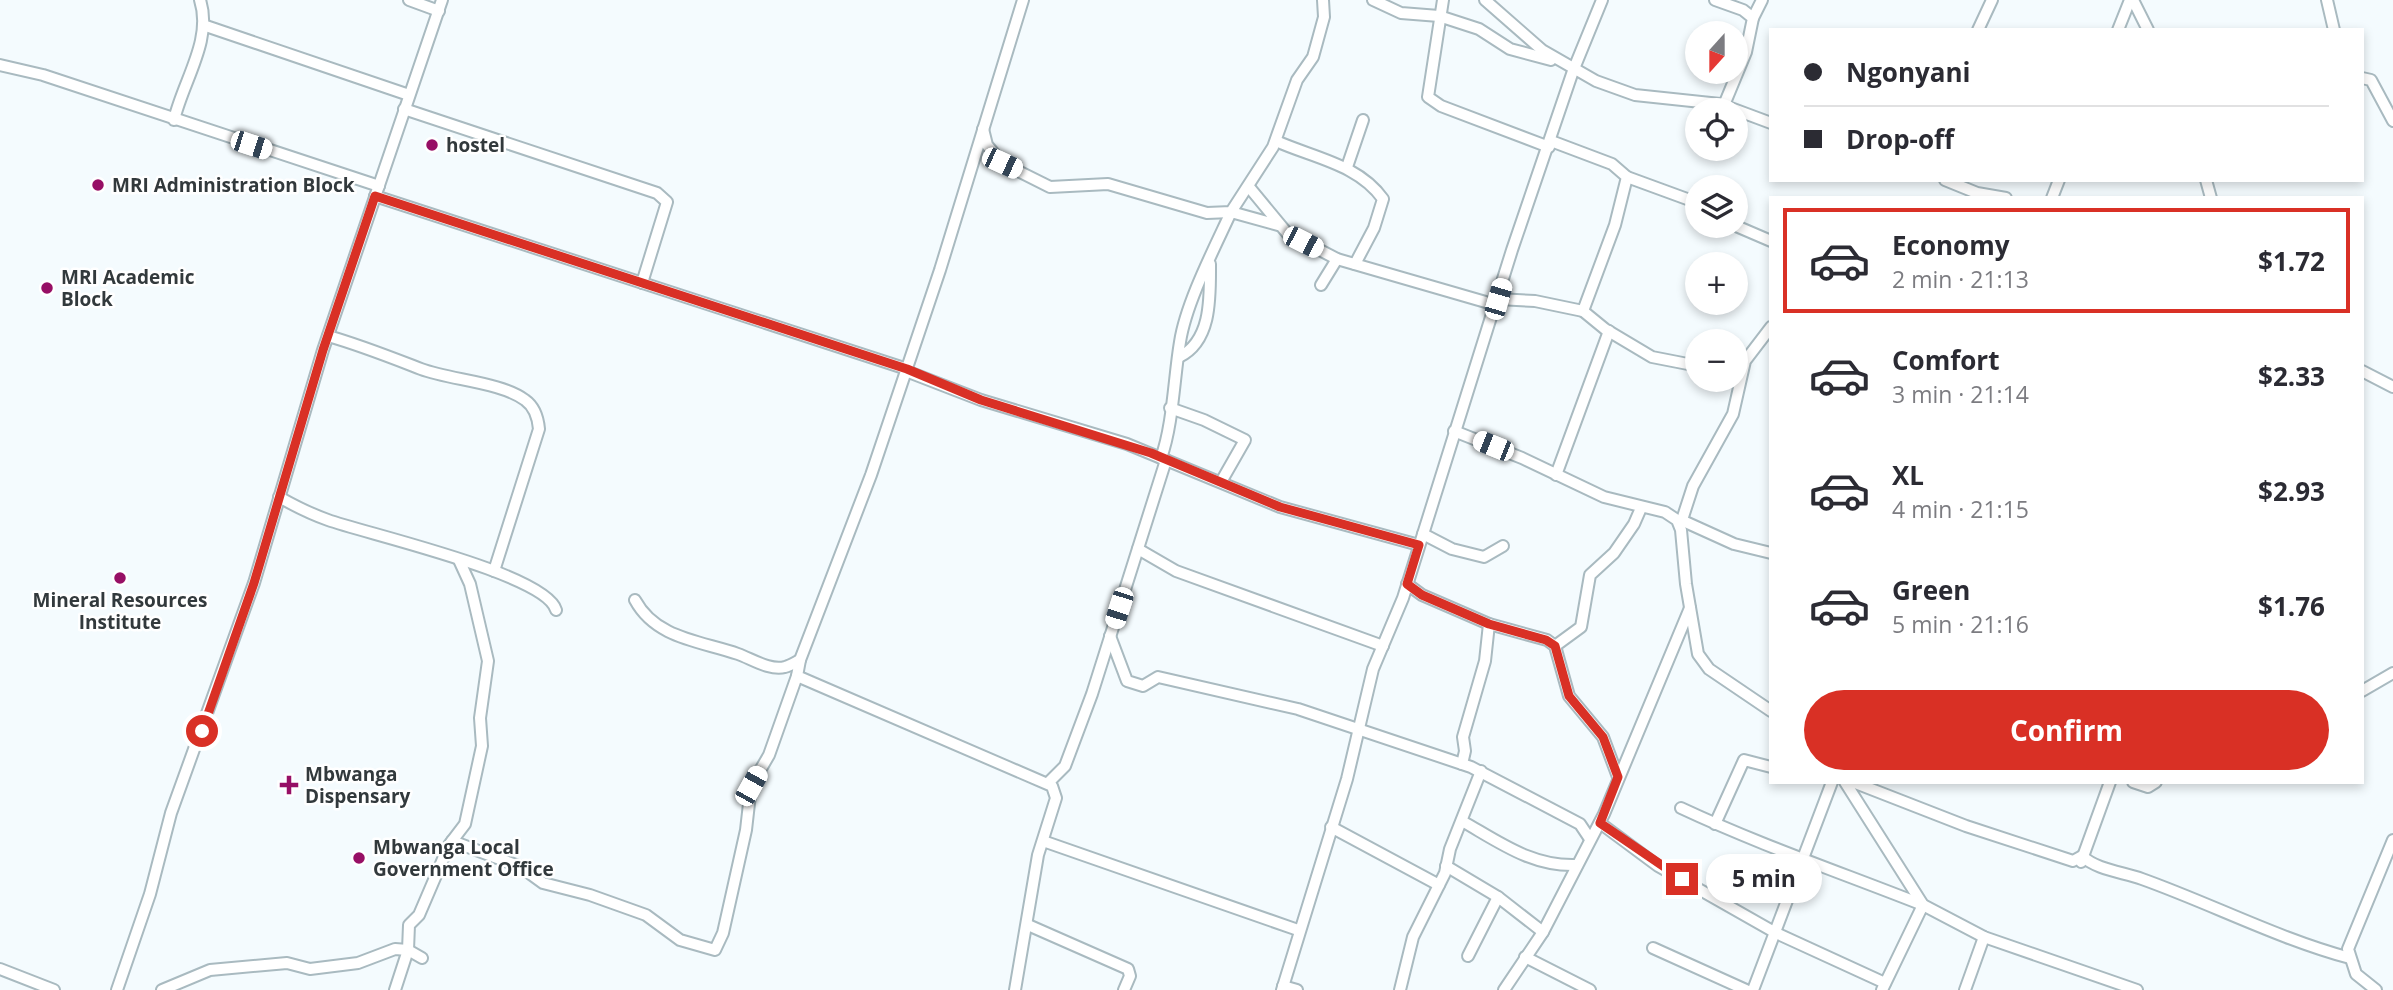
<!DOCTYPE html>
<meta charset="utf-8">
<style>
body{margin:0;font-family:"Open Sans",sans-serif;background:#f7f7f7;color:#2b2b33;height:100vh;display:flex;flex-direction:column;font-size:26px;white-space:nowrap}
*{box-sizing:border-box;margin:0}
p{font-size:23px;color:#7c7c81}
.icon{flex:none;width:38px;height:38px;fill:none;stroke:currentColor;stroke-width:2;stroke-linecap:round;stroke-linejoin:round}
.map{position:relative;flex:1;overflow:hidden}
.details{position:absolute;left:1769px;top:196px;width:595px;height:588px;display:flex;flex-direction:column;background:#fff;border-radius:0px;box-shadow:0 4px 10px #0003}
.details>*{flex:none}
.top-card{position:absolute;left:1769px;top:28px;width:595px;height:154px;border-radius:0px;box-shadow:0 4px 10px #0003;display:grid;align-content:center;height:154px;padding:0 35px;background:#fff}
.needle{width:46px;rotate:201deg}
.controls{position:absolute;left:1685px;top:21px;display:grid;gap:14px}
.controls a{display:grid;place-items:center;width:63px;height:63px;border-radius:50%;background:#fff;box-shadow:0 4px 10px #0003;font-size:35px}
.end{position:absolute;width:32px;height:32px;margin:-16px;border:9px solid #d93025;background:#fff;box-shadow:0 0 0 4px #fff}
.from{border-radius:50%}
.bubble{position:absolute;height:49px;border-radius:24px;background:#fff;box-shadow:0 4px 10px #0003;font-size:23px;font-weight:700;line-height:49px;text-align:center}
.car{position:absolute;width:21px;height:42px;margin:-21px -10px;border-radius:9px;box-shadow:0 0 5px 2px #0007;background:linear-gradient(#fff 24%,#345 0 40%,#fff 0 76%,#345 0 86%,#fff 0)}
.top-card b{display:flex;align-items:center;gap:24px;height:66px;font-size:26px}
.top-card b+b{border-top:2px solid #e1e1e2}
.top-card i{width:18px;height:18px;background:#2b2b33}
ul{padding:12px 0 0;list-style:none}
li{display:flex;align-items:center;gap:21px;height:105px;margin:0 14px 10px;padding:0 21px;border:4px solid transparent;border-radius:0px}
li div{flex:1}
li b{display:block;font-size:26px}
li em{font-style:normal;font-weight:700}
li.selected{border-color:#d93025}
li>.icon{width:63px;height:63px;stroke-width:1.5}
.button{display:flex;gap:14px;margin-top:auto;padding:14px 35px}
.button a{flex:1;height:80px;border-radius:42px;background:#d93025;color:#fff;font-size:28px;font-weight:700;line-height:80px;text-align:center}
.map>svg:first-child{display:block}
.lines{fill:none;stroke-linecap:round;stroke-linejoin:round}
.minor-casing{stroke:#a9bac0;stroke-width:14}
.minor{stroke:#fff;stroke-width:10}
.route{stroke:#d93025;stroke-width:9}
.poi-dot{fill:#970f65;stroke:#fff;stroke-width:2.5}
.labels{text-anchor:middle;stroke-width:5;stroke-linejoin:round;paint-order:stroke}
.poi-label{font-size:19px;font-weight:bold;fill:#32393c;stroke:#fff;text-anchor:start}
</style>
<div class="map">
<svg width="2393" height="990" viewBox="0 0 2393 990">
<rect width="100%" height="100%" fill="#f4fbfe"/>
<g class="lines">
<defs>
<g id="minor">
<polyline points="409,0 439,11"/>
<polyline points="1373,0 1401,13 1439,16 1479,29 1510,49 1551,60"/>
<polyline points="1443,0 1428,97 1441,106 1549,147"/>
<polyline points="1485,0 1542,50 1596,81 1635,95 1720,104 1771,123"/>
<polyline points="1715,0 1743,10 1753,18 1746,52 1724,105"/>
<polyline points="2133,0 2148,30"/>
<polyline points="2327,0 2334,30"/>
<polyline points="1753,18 1762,0"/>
<polyline points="203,25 409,95"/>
<polyline points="1978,30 1992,0"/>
<polyline points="2118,30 2130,0"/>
<polyline points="0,65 43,75 379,186"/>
<polyline points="2362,78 2371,80 2393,121"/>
<polyline points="404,109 657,193 667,202 642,283"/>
<path d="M 174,120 C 183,81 213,40 200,0"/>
<polyline points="983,129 987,145 1002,163 1050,187 1108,184 1207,213 1231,212 1273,147 1297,80 1313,57 1324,17 1323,0"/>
<path d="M 1276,141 C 1314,158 1358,164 1383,199 L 1374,228 L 1355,264"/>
<polyline points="1551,141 1612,164 1627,177 1615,225 1583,311 1605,329 1652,357 1698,366"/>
<polyline points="1347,167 1363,120"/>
<polyline points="1627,177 1698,203"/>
<polyline points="1945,180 1977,193 2006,198"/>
<polyline points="2206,180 2211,198"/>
<polyline points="1249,187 1287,233 1337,259 1496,305"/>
<polyline points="375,196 907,369"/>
<polyline points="2052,198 2059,180"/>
<polyline points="1736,226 1771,241"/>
<polyline points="1321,285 1337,259"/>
<polyline points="1498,299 1535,301 1583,311"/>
<path d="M 328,336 C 360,345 390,357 421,369 C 450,380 501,382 525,400 C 535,407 538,418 539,429 L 494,571"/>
<path d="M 1179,357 C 1212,341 1210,297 1210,264"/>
<polyline points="906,371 981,400 1127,444 1280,507 1419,545"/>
<polyline points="2362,371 2393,387"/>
<polyline points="1170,408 1204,420 1245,440 1221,482"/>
<polyline points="1454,431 1522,458 1604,497 1665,512 1677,520 1681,530 1686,584 1698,654 1709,669 1771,711"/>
<path d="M 1161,458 C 1173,425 1174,377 1180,342 C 1186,303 1214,249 1231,212 L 1278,225"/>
<polyline points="1556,475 1609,331"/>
<path d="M 279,497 C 295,506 311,514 328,520 C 367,534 546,574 556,610"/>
<polyline points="1681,520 1734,544 1771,553"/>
<polyline points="1680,526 1693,486 1733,414 1745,361 1771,327"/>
<polyline points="1423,534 1452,549 1484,557 1503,546"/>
<polyline points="1138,549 1176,571 1383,646"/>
<polyline points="1407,584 1422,595 1489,624 1547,640 1555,646 1569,696 1603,737 1618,777"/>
<path d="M 635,600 C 656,639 701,641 738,654 C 752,659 770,671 785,667 C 790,666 796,662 800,660"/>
<polyline points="1110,636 1127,681 1143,686 1158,677 1298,709 1471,767 1580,824 1590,839"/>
<polyline points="1555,646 1581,627 1590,575 1614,553 1634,524 1641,508"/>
<polyline points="2362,691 2393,673"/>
<polyline points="1462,764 1465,751 1463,737 1485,661 1489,624"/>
<polyline points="1845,782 1923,905 1984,937 2137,990"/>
<path d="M 1853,782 L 1966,826 L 2073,861 L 2082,856 C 2097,870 2123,872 2142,879 C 2212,904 2279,939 2350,958"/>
<polyline points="2133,782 2148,787 2156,782"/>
<polyline points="1048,783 1065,766 1092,694 1166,460"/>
<path d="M 1681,808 C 1760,845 1842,873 1923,905 L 1882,990"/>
<path d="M 1462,821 C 1499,842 1532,867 1577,865"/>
<polyline points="1600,823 1658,866 1776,933 1885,983"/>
<polyline points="1715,824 1744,760 1771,767"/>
<polyline points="1331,827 1439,885"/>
<polyline points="452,841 521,867 543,883 590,895 646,915 680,940 715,950 723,933 746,830 751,786 769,755 797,676"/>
<polyline points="1043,841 1298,930"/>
<polyline points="2081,862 2110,782"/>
<polyline points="1446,866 1498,897 1543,932"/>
<polyline points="1028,925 1128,969 1130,976 1124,990"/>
<polyline points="1653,948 1746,990"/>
<polyline points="1468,956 1498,897"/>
<polyline points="1525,957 1590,990"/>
<polyline points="0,969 54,990"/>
<polyline points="1283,986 1297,990"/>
<polyline points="117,990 150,894 171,813 254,583 323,350 442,0"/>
<polyline points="162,990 210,970 287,963 310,969 358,963 395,949 408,950 422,958"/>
<polyline points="395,990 408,950 409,925 419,915 449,845 465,824 482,746 480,718 488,661 470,584 459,560"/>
<polyline points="1015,990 1038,855 1056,798 1052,786 797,676 800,660 871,475 940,270 1023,0"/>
<polyline points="1282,990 1347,779 1373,669 1403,598 1512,250 1573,71 1602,0"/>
<polyline points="1400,990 1413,937 1445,873 1450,849 1481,771"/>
<polyline points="1504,990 1543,932 1604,814 1690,608"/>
<polyline points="1753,990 1832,782"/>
<polyline points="1965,990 1984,937"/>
<polyline points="2376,990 2356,974 2348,949 2393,840"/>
</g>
</defs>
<use href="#minor" class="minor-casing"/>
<use href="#minor" class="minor"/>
</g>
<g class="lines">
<polyline class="route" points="202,731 254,583 323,350 375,196 907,369 981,400 1151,453 1280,507 1419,545 1407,584 1422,595 1489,624 1546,640 1555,646 1569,696 1603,737 1618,777 1600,823 1682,879"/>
</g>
<g class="poi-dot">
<circle cx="432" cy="145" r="7"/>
<circle cx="98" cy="185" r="7"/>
<circle cx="47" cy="288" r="7"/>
<circle cx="120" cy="578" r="7"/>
<path d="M285.5 774.5h7v7h7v7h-7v7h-7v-7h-7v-7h7z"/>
<circle cx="359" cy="858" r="7"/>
</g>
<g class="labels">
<g class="poi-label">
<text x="446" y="152">hostel</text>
<text x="112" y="192">MRI Administration Block</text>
<text x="61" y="284">MRI Academic<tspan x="61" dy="22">Block</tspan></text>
<text x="120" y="607" text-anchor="middle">Mineral Resources<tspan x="120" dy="22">Institute</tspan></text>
<text x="305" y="781">Mbwanga<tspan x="305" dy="22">Dispensary</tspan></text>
<text x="373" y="854">Mbwanga Local<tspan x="373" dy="22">Government Office</tspan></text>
</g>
</g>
</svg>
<div class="controls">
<a><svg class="needle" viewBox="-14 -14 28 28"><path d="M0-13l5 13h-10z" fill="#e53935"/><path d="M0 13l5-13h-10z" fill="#7c7c81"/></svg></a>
<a><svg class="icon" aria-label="locate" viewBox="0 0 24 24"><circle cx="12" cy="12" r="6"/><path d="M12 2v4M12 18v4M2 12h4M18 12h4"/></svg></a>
<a><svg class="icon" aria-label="layers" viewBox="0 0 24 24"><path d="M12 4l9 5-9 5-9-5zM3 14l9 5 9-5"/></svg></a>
<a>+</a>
<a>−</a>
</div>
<i class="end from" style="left:202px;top:731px"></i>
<i class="end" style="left:1682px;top:879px"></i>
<div class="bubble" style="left:1706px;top:854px;width:116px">5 min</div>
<i class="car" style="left:251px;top:145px;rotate:108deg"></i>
<i class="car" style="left:1002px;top:163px;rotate:115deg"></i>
<i class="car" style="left:1303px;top:242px;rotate:117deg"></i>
<i class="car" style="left:1498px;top:299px;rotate:16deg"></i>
<i class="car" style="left:1493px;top:446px;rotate:292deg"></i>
<i class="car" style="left:1119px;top:608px;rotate:198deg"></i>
<i class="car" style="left:751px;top:786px;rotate:29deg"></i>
<div class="top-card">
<b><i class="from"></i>Ngonyani</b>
<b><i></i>Drop-off</b>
</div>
<section class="details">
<ul>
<li class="selected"><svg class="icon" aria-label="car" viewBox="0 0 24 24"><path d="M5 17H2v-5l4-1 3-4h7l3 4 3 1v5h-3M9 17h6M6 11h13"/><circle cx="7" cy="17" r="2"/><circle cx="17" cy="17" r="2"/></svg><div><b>Economy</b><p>2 min · 21:13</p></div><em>$1.72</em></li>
<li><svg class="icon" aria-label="car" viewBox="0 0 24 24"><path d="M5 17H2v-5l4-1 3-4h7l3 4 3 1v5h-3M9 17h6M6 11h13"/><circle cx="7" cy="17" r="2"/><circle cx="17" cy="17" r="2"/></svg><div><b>Comfort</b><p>3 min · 21:14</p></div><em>$2.33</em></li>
<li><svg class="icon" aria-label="car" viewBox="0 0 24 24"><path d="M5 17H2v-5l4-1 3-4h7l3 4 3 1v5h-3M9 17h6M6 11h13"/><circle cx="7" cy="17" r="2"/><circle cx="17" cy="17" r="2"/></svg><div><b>XL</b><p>4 min · 21:15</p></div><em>$2.93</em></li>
<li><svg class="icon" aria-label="car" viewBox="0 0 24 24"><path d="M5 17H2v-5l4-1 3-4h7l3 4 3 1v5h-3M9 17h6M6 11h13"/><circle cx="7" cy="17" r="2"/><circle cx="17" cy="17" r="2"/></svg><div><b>Green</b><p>5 min · 21:16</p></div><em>$1.76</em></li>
</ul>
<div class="button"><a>Confirm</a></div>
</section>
</div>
